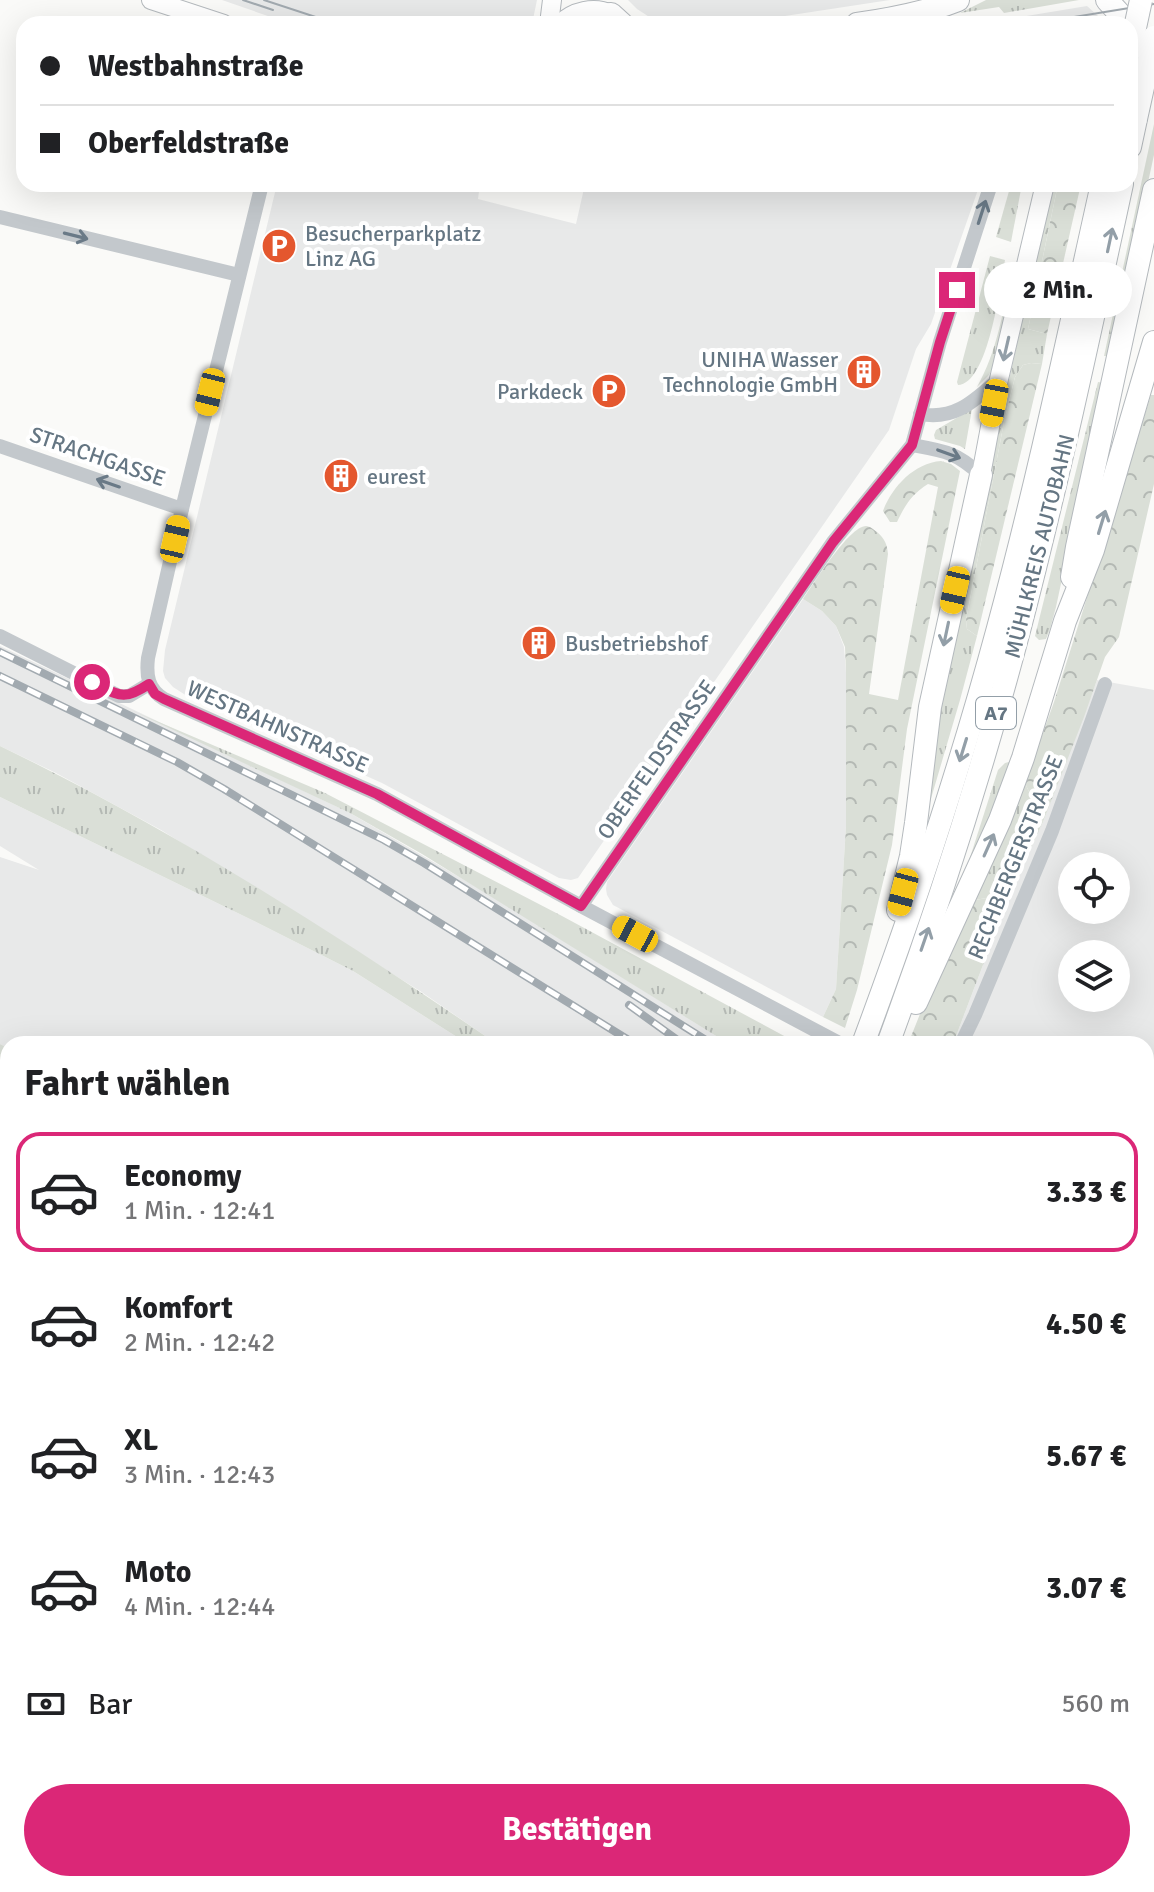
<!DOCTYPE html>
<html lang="de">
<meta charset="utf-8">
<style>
body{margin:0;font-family:Signika,sans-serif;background:#f6f6f6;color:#202124;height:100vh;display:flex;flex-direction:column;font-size:30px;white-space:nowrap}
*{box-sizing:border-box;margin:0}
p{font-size:26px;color:#757577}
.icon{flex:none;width:44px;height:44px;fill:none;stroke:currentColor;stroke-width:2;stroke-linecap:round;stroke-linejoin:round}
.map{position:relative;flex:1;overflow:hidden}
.drawer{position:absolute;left:0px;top:1036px;width:1154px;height:856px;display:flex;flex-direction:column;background:#fff;border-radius:24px 24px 0 0;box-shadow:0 8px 32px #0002}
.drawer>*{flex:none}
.banner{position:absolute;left:16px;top:16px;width:1122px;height:176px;border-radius:24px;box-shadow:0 8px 32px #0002;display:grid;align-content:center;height:176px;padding:0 24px;background:#fff}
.fabs{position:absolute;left:1058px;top:852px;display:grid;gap:16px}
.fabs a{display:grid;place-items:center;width:72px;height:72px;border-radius:50%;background:#fff;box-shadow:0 8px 32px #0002;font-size:40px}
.end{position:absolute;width:36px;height:36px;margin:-18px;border:10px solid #db2777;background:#fff;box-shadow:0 0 0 4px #fff}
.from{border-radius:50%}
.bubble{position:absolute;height:56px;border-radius:28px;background:#fff;box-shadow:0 8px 32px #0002;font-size:26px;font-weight:700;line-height:56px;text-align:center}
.car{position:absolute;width:24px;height:48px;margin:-24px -12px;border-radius:10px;box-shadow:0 0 6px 2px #0007;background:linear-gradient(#f5c518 24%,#345 0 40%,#f5c518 0 76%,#345 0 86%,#f5c518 0)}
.banner b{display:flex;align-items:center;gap:28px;height:76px;font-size:30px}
.banner b+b{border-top:2px solid #e0e0e0}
.banner i{width:20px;height:20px;background:#202124}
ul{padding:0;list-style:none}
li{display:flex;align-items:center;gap:24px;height:120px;margin:0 16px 12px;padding:0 8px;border:4px solid transparent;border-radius:24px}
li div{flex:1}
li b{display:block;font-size:30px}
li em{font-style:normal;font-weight:700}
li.selected{border-color:#db2777}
li>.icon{width:72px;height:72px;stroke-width:1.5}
h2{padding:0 24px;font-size:36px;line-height:96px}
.pay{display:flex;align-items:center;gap:20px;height:88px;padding:0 24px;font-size:30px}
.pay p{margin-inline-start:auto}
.primary-button{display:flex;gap:16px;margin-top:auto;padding:16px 24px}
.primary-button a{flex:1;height:92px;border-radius:48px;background:#db2777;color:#fff;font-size:32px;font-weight:700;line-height:92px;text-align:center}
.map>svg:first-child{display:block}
.built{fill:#e8e9e9;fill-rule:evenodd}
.grass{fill:url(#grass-tufts)}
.forest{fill:url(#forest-crowns)}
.garden{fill:url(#garden-furrows)}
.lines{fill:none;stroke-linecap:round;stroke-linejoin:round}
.major-casing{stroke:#b5babe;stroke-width:20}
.highway-casing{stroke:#b4b9bd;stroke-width:24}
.minor{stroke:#c3c8cc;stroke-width:14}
.major{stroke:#fff;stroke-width:18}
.highway{stroke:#fff;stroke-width:22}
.tram{stroke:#a2aab0;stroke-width:2}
.rail-casing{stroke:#a2aab0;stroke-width:8}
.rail{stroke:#fff;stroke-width:5;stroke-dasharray:15;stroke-linecap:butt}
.highway-bridge-casing{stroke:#b4b9bd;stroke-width:24;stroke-linecap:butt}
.highway-bridge{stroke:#fff;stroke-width:22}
.oneway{stroke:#6a7a87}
.oneway2{stroke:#939fa8}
.route{stroke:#db2777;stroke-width:10}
.labels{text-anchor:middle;stroke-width:8;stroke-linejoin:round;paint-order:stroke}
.shield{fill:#fff;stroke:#939fa8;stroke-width:2}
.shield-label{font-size:20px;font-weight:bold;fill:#657683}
.poi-label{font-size:22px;fill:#657683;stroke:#fff;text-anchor:start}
.street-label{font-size:22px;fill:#657683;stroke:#fff}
</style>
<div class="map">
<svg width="1154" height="1892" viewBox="0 0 1154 1892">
<defs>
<pattern id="grass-tufts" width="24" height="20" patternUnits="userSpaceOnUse" patternTransform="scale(2)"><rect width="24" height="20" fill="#dadfd7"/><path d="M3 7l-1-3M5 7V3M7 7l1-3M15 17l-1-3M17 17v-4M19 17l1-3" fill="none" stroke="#b4b9b4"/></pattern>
<pattern id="forest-crowns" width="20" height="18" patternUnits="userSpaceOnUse" patternTransform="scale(2)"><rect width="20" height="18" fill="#dadfd7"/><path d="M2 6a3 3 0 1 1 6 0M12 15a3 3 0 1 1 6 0" fill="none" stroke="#b4b9b4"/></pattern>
<pattern id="garden-furrows" width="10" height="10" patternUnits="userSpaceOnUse" patternTransform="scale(2)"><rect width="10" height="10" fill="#dadfd7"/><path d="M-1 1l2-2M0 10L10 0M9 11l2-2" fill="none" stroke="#b4b9b4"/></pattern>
</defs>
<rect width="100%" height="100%" fill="#fafaf8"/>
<g class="built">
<polygon points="222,0 537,0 532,24 291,24"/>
<polygon points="628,0 890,0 733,24 665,24 654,20 637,9"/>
<polygon points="1087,6 1107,24 1002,24 1002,20"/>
<polygon points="277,184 480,184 478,199 576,224 585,184 980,184 931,324 916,349 889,430 578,878 571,880 559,878 382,783 187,696 173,687 165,678 163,671 165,650"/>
<polygon points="803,599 822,611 836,626 844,647 846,673 846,826 836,989 823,1017 613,905 607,895 606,889 607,882"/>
<polygon points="0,646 350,813 490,895 729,1044 497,1044 420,991 161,830 56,773 0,746"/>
<path d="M 1097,680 L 1154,690 L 1154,1167 L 1146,1163 L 1146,1044 L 953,1044 L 1010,894 L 1043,822 ZM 1072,866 L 1116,866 L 1116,910 L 1072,910 ZM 1072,954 L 1116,954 L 1116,998 L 1072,998 Z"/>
<polygon points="0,797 256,922 353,971 468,1044 8,1044 8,1048 0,1044 0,857 39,870 0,846"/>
<polygon points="0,1101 8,1106 8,1274 0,1273"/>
<polygon points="0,1303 8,1305 8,1337 0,1336"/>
<polygon points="1146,1448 1154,1453 1154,1660 1146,1656"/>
<polygon points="1146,1776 1154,1787 1154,1831 1146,1822"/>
<polygon points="0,1803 8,1827 8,1884 35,1884 40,1892 0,1892"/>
<polygon points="1146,1826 1154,1847 1154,1891 1146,1870"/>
<polygon points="342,1884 391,1884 388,1892 350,1892"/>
</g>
<g class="grass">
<polygon points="986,0 1079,0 1004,13 999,7 960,13"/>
<polygon points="1154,124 1154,155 1110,356 1104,356"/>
<polygon points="1011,184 1022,184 1011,242 996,237"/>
<polygon points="1052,184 1058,184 1028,329 1047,334 1042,364 1031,363 1023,365 1015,377 1004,422 966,620 967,629 977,636 960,700 930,802 926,800 950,650"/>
<path d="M 990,256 L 1005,260 C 1000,287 988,384 958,385 L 957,382 Z"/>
<path d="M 1012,271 L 1017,272 L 996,362 L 989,375 L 977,387 C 997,352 1003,311 1012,271 Z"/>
<polygon points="1098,382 1104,383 1056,607 1050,629 1046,639 1039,640 1035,636"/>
<polygon points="972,409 965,449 960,446 935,439 934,435 936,430"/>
<polygon points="133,711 325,793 562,916 799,1044 729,1044 422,854 350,813"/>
<path d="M 0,746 C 174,830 338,935 497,1044 L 468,1044 L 353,971 L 256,922 L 0,797 Z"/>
<polygon points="1016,760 966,870 998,770 1005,763"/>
<polygon points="1025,783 1043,822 1010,894 975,900"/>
<polygon points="0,1044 8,1048 8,1106 0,1101"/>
<polygon points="0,1273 8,1274 8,1305 0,1303"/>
<polygon points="0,1336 8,1337 8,1463 0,1453"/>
<polygon points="72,1884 229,1884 233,1892 78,1892"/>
<polygon points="278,1884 321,1884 328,1892 283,1892"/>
<polygon points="613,1884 691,1884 693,1892 608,1892"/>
<polygon points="759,1884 846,1884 801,1886 767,1892 748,1892 748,1888"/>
</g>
<g class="forest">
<polygon points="1058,184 1081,184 1047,334 1028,329"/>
<polygon points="1031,363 1042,364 977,636 967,629 966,620 1004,422 1015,377 1023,365"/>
<polygon points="1151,395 1154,395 1154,484 1119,637 1105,657 1084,717 1043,822 1025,783 1054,702"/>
<path d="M 941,461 L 951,464 L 960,471 L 907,729 L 892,845 L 857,990 L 845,1028 L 823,1017 L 836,989 L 846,826 L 846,673 L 845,647 L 836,626 L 822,611 L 803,599 C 813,585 849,526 866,526 C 870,526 874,530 877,532 C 885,539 887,544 888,554 L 869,694 L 898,700 L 938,487 L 928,484 C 912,494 905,505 897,522 L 890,522 L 883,511 C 892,487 914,463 941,461 Z"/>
<polygon points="1010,894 953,1044 908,1044 928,994 975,900"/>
<polygon points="404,1884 441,1884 425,1892 400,1892"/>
<polygon points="469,1884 530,1884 514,1892 441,1892"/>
<polygon points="846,1884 946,1884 946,1892 891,1892"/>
</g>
<g class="garden">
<polygon points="1146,1681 1154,1684 1154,1787 1146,1776"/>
<polygon points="1146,1870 1154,1892 1045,1892 1047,1884 1146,1884"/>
<polygon points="973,1884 1028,1884 1026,1892 973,1892"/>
</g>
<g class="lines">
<defs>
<g id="major">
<polyline points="151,0 224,24"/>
<polyline points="549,24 552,0"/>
<path d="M 560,24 C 573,11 594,6 611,14"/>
<polyline points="981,475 999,379 1045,184"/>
<polyline points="0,1510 8,1520"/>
<polyline points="242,1884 246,1892"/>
<polyline points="270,1884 274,1892"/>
</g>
<g id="highway">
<polyline points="1107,0 1129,24"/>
<polyline points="611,14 622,24"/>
<path d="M 857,24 C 892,19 925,13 958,0"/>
<polyline points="1130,147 1136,119"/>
<polyline points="1072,577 1077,547 1154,190"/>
<polyline points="898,910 911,856 916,823 930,707 981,475"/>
<polyline points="916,1003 1000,820 1023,758 1065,621 1093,550 1154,342"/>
<path d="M 863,1044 C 914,907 960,769 998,628 C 1038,481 1069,332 1102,184"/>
<path d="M 888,1044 C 938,908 983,768 1020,627 C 1058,481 1090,332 1122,184"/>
<polyline points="0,1473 8,1479"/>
<path d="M 0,1555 C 13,1597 4,1643 0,1686"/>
<polyline points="0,1777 8,1811"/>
<polyline points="43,1884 48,1892"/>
<polyline points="64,1884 69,1892"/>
<polyline points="329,1884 337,1892"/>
<polyline points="705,1884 706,1892"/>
<polyline points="726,1884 727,1892"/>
<polyline points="532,1892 548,1884"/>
<polyline points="567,1892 574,1884"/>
</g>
</defs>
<use href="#major" class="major-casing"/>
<use href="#highway" class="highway-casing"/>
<g class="minor">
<path d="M 262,184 L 182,509 L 148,658 C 146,676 148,689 164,699 L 377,794 L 581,906 L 841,1044"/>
<polyline points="0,217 239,275"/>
<path d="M 920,414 C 955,421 975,400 999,379"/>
<path d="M 912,445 C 945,451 956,452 981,475"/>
<polyline points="0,446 182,509"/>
<polyline points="0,636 119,696 129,696 149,684"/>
<polyline points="581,906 833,542 912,445 940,342 991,184"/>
<polyline points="961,1044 975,1015 1052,831 1105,684"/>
<polyline points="1146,1199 1154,1203"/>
</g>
<use href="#major" class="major"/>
<use href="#highway" class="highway"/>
<g class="tram">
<polyline points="243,0 273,10"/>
<polyline points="264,0 337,24"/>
<polyline points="1031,24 1154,4"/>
</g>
<defs>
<g id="rail">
<polyline points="0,652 384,840 424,863 712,1044"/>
<polyline points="0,676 177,762 224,789 635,1044"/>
<polyline points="629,1005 683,1044"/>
<polyline points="0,1184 8,1187"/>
<polyline points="0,1214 8,1217"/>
<polyline points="0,1253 8,1255"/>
<polyline points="1146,1457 1154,1463"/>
<polyline points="1146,1618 1154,1621"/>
<polyline points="1146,1649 1154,1653"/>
<polyline points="1146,1787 1154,1799"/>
<polyline points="1146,1806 1154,1817"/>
<polyline points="966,1892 966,1884"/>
<polyline points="1036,1892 1038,1884"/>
</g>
</defs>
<use href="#rail" class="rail-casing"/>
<use href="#rail" class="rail"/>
<defs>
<g id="highway-bridge">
<polyline points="1130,51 1141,0"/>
<polyline points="1136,119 1154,37"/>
</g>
</defs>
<use href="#highway-bridge" class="highway-bridge-casing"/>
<use href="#highway-bridge" class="highway-bridge"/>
</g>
<defs><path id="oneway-shaft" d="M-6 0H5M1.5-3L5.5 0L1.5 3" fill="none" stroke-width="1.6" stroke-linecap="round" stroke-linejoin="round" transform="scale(2)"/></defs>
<g class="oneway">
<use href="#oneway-shaft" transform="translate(982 212) rotate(-72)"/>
<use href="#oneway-shaft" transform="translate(76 236) rotate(14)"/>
<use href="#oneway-shaft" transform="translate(949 454) rotate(20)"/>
<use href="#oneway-shaft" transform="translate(108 483) rotate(-161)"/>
</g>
<g class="oneway2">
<use href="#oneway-shaft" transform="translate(1110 240) rotate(-78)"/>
<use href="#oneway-shaft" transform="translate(1006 349) rotate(103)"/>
<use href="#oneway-shaft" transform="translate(1102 522) rotate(-73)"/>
<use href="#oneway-shaft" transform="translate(946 634) rotate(102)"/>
<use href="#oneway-shaft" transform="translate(963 750) rotate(107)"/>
<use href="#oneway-shaft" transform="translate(989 845) rotate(-66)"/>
<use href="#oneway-shaft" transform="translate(925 939) rotate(-71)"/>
</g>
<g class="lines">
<path class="route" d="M 92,682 C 119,695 122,702 149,684 L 155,694 L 164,699 L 377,794 L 581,906 L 833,542 L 912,445 L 940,342 L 957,290"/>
</g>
<defs>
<symbol id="parking-disc" viewBox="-11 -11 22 22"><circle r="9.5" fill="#e4572e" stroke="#fff"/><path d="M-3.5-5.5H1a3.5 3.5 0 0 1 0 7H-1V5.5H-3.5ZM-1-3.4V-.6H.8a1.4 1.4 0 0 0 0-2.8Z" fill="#fff"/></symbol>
<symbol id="building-disc" viewBox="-11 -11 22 22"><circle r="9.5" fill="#e4572e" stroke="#fff"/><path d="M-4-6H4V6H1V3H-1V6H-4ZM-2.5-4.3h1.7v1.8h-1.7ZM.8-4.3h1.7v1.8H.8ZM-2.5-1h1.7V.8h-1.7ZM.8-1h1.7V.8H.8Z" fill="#fff"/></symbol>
</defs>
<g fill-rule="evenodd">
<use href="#parking-disc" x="259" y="226" width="40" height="40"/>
<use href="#building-disc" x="844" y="352" width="40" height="40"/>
<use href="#parking-disc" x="589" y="371" width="40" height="40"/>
<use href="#building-disc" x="321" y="456" width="40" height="40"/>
<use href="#building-disc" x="519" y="623" width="40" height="40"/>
</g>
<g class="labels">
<rect class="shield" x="976" y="697" width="40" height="32" rx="6"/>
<g class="shield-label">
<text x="996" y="720">A7</text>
</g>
<g class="poi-label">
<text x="305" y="241">Besucherparkplatz<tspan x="305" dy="25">Linz AG</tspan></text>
<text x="838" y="367" text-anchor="end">UNIHA Wasser<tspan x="838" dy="25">Technologie GmbH</tspan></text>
<text x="583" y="399" text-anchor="end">Parkdeck</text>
<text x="367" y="484">eurest</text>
<text x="565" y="651">Busbetriebshof</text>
</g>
<g class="street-label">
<text transform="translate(98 456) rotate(19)" y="8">STRACHGASSE</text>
<text transform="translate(1039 546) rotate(-76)" y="8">MÜHLKREIS AUTOBAHN</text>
<text transform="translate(278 726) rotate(24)" y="8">WESTBAHNSTRASSE</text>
<text transform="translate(656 759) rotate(-55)" y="8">OBERFELDSTRASSE</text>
<text transform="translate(1015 857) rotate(-68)" y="8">RECHBERGERSTRASSE</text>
</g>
</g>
</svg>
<div class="fabs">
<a><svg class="icon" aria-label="locate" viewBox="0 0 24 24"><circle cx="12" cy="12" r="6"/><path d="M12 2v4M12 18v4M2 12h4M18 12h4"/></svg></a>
<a><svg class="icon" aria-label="layers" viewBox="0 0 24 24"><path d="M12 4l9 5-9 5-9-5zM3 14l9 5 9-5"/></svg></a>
</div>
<i class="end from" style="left:92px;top:682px"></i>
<i class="end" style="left:957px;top:290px"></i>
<div class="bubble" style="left:984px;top:262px;width:148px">2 Min.</div>
<i class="car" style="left:210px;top:392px;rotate:194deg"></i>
<i class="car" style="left:994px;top:403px;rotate:191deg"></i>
<i class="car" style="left:175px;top:539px;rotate:13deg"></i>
<i class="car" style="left:955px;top:590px;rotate:193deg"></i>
<i class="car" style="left:903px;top:892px;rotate:195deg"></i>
<i class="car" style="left:635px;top:934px;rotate:298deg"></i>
<div class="banner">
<b><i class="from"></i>Westbahnstraße</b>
<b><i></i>Oberfeldstraße</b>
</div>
<section class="drawer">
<h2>Fahrt wählen</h2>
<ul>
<li class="selected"><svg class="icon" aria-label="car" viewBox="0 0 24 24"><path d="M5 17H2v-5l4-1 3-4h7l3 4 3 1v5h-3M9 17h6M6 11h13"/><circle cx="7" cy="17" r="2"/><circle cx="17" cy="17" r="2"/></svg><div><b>Economy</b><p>1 Min. · 12:41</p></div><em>3.33 €</em></li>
<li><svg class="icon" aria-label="car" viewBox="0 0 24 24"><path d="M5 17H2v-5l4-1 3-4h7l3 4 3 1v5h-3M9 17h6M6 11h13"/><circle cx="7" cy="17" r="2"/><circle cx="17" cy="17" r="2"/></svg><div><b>Komfort</b><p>2 Min. · 12:42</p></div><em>4.50 €</em></li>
<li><svg class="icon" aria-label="car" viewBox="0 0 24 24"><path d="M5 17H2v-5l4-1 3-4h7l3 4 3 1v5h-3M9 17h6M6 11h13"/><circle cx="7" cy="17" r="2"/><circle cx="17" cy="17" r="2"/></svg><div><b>XL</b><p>3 Min. · 12:43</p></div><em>5.67 €</em></li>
<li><svg class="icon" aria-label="car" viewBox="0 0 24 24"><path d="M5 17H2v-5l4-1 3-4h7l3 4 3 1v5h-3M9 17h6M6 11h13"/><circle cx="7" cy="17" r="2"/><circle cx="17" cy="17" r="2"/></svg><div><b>Moto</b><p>4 Min. · 12:44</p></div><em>3.07 €</em></li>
</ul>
<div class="pay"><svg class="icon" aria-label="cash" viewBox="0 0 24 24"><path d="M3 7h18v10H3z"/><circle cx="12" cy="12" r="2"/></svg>Bar<p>560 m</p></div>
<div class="primary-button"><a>Bestätigen</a></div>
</section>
</div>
